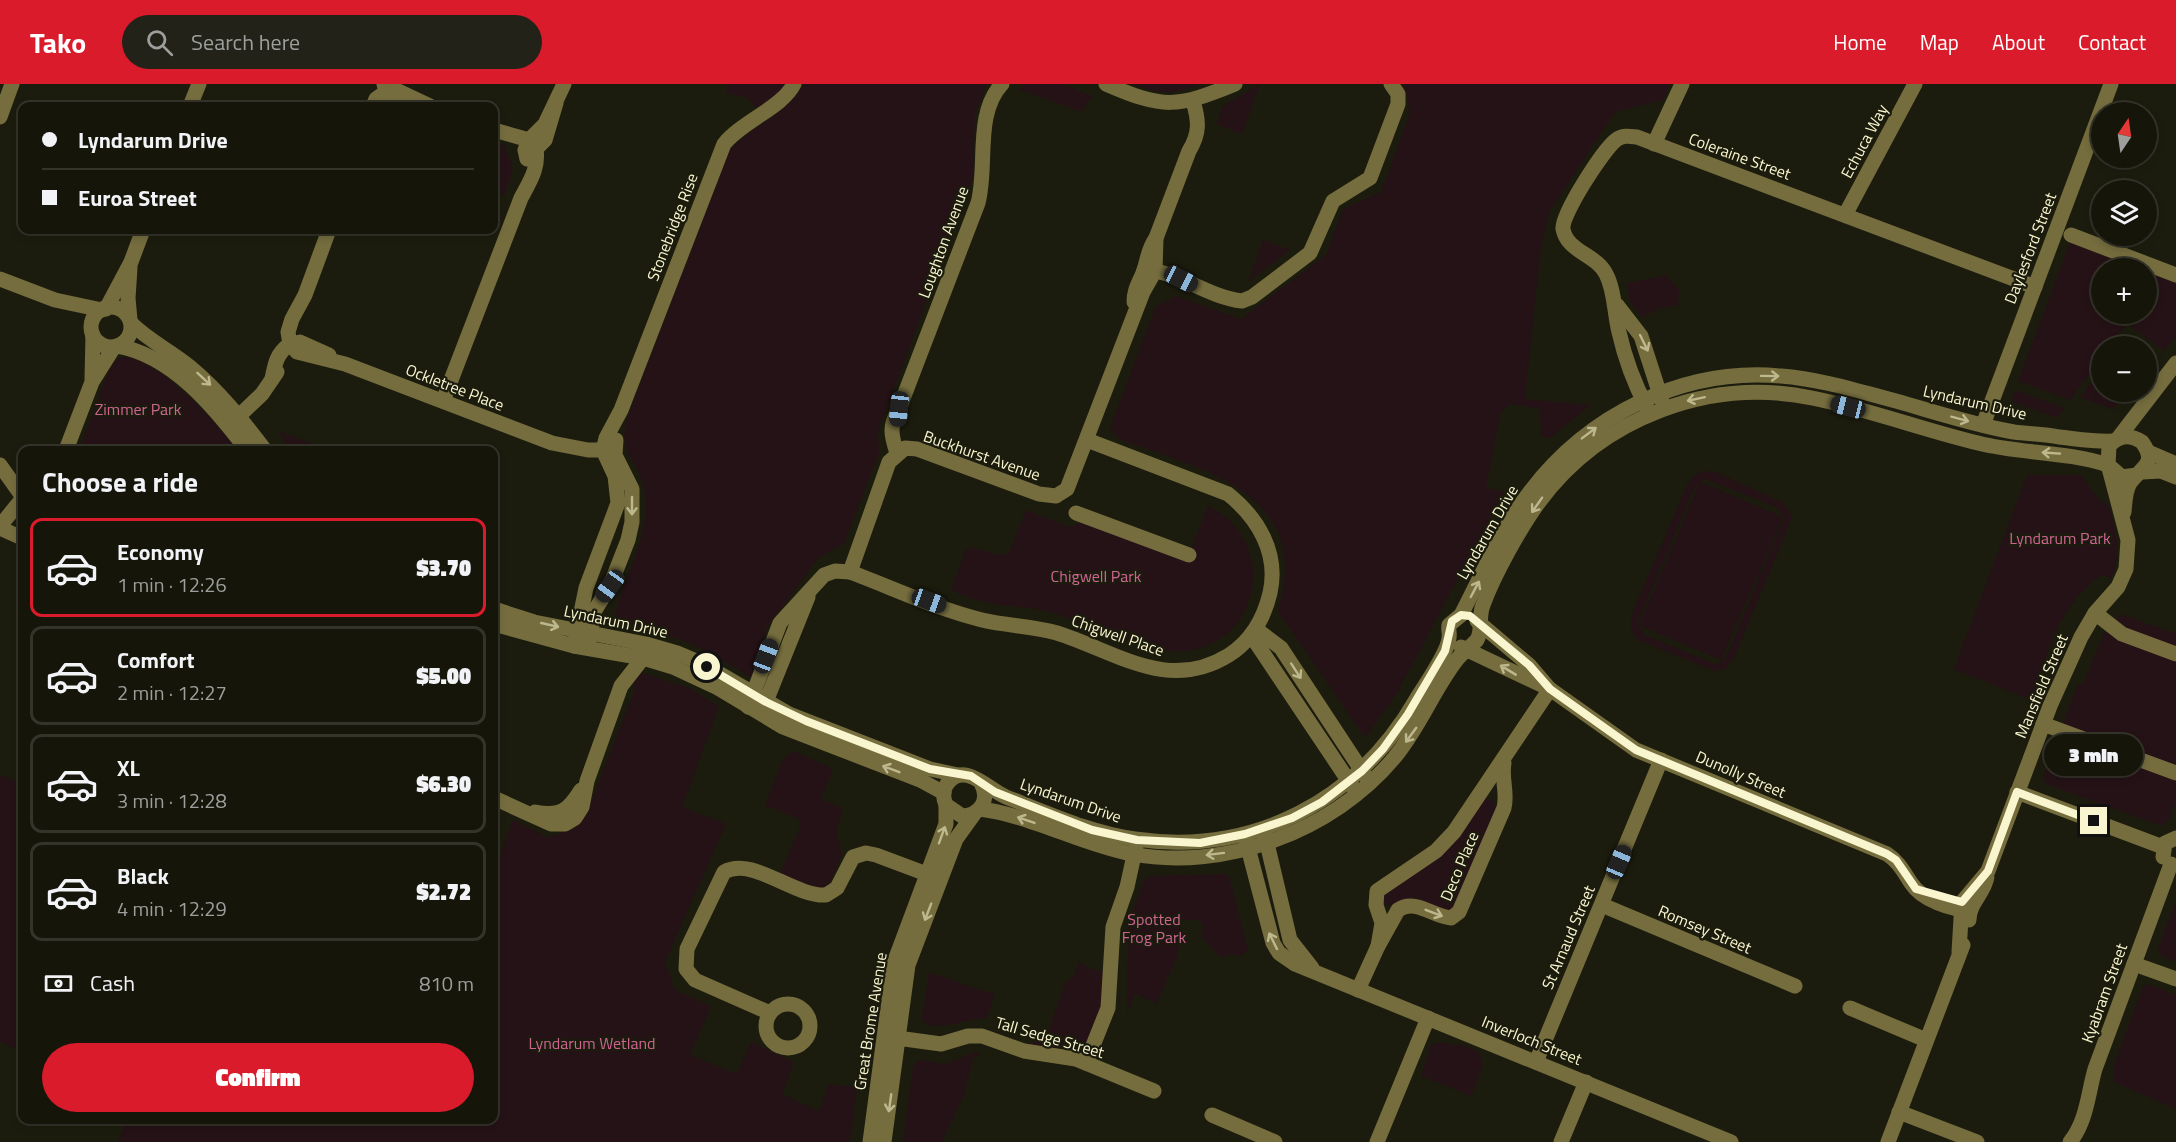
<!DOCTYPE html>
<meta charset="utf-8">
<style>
body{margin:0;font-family:"Titillium Web",sans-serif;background:#222218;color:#f1f3f6;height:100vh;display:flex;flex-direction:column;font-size:22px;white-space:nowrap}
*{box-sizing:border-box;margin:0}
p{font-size:20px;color:#9d9f9c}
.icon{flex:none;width:33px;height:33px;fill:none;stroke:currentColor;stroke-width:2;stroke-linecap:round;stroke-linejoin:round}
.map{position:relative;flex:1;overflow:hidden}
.details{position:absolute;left:18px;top:362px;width:480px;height:678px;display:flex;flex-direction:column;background:#15150a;border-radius:12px;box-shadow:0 3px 9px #0003,0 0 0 2px #34342b}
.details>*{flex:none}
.banner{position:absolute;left:18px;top:18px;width:480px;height:132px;border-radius:12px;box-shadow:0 3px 9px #0003,0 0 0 2px #34342b;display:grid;align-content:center;height:132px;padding:0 24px;background:#15150a}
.needle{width:39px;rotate:13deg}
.controls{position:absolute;left:2091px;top:18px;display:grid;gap:12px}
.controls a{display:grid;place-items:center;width:66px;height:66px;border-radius:50%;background:#15150a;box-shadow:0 3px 9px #0003,0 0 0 2px #34342b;font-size:30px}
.end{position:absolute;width:27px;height:27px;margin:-14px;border:8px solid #f9f6cf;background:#111;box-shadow:0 0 0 3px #111}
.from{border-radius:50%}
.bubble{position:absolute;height:42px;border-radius:21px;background:#15150a;box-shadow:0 3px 9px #0003,0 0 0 2px #34342b;font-size:20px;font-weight:800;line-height:42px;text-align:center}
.car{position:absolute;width:18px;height:36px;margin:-18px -9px;border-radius:8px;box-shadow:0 0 4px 2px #0007;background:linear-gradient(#222 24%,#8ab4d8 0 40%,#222 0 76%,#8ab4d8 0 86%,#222 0)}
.banner b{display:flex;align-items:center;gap:21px;height:57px;font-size:22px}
.banner b+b{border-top:2px solid #34342b}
.banner i{width:15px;height:15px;background:#f1f3f6}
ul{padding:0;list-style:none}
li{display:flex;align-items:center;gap:18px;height:99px;margin:0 12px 9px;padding:0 12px;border:3px solid #34342b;border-radius:12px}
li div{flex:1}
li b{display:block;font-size:22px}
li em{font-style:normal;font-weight:800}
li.selected{border-color:#d91b2b}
li>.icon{width:54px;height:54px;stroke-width:1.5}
h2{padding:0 24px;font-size:27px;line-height:72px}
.pay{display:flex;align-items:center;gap:15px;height:66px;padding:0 24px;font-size:22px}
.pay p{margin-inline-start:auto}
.action{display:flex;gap:12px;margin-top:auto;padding:12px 24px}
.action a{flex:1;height:69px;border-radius:36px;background:#d91b2b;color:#fff;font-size:24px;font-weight:800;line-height:69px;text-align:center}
header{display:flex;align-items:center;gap:36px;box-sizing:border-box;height:84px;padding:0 30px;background:#d91b2b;color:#fff}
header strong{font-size:28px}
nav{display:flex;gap:33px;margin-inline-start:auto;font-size:21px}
.search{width:420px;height:54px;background:#222218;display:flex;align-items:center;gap:15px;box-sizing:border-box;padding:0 21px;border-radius:33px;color:#9d9f9c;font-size:22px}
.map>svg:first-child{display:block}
.green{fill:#251216;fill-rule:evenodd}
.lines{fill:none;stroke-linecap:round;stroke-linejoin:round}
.minor{stroke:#756d3e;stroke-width:15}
.oneway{stroke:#beb88e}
.route{stroke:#f9f6cf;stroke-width:8}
.labels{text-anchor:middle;stroke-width:4.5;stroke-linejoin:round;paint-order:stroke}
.street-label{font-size:16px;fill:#f9f6cf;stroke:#1c1c0e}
.park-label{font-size:16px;fill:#cf6493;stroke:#1c1c0e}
</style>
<header>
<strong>Tako</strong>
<div class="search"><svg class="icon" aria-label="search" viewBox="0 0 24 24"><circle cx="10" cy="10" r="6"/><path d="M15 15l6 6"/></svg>Search here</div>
<nav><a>Home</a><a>Map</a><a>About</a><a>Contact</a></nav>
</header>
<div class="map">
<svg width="2176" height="1058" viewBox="0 0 2176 1058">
<rect width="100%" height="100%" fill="#1c1c0e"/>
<g class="green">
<polygon points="729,0 787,0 783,7 756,24 747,14 726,9"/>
<path d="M 804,0 L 987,0 L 975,30 L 973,93 L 878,347 L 879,369 L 844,460 L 819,473 L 767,543 L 752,594 C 729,580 706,565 681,556 C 657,547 636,546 615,531 C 625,492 650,452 645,411 C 640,372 614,374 629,329 L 729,68 C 750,40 788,32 804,0 Z"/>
<polygon points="1026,0 1063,0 1092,12 1082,28 1019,5"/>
<path d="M 1132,0 L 1200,0 C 1172,12 1159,10 1132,0 Z"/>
<polygon points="1260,0 1242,50 1216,40 1223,22"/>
<path d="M 1404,0 L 1671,0 L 1663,16 L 1615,28 L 1550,127 L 1541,162 L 1525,315 L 1591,321 L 1548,355 L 1541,351 L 1540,325 L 1510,320 L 1501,328 L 1486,404 L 1504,408 L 1397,609 L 1365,654 L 1278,527 C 1314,408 1203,386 1119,355 L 1110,344 L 1156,222 L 1176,212 L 1241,235 L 1326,171 L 1343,125 L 1381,108 L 1410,29 Z"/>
<path d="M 494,57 L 506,62 C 506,71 510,74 512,82 C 513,92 507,103 503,112 L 494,108 Z"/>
<path d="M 2072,153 L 2176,193 L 2176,253 L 2164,267 L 2127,240 L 2110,262 L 2102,262 L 2101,273 L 2070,316 L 2018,297 ZM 2102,184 L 2146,184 L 2146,230 L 2102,230 Z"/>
<polygon points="1263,156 1290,166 1248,198"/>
<polygon points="1666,191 1679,206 1678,222 1664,223 1641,233 1630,217 1626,199"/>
<path d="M 130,272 C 173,290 208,331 238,366 L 79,366 L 108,288 L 117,275 Z"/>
<polygon points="2094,294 2100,298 2101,297 2102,308 2126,308 2113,325 2080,313"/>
<polygon points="2015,306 2064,324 2057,334 2011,317"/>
<polygon points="277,346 320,363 318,366 291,366"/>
<path d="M 1706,387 L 1715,388 L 1782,418 L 1787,423 L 1792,434 L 1734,574 L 1725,585 L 1715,587 L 1640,557 C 1629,548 1629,537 1634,525 L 1688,399 L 1696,390 ZM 1705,395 L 1776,423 L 1784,434 L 1727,571 L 1723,577 L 1715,580 L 1645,551 L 1637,540 L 1695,402 Z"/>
<path d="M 2027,391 L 2081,391 L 2099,416 L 2109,422 C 2115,447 2123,470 2111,494 L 2102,491 C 2060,518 2047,571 2031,616 L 1954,585 Z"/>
<polygon points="1700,398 1783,433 1721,576 1639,541"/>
<path d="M 1208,422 C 1233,434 1251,457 1253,486 C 1254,506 1247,531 1232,545 C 1179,596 1110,547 1053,529 C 1030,521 1004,524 981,517 C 970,515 960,510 951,506 L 966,465 C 982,461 993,474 1009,469 L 1026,426 L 1070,443 L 1080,439 L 1082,434 L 1190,468 Z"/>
<polygon points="2121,530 2176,550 2176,717 2169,736 2161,742 2046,700 2043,693 2077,602 2084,598 2104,549"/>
<polygon points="640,588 689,604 719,623 682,723 726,740 665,878 675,906 711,922 690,971 737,990 751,958 794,978 782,1010 819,1027 829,1000 857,1003 850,1058 118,1058 124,1042 119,1035 494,1035 494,788 513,736 548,753 573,745 585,734 634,608 634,597"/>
<polygon points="794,667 833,685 821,715 843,724 836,747 842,772 828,802 817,804 780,789 801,741 798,735 765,721 783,675"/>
<polygon points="0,691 22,700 22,967 0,958"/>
<polygon points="1485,714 1494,717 1495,726 1455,825 1447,828 1415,814 1393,822 1385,820 1382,810"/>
<polygon points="1225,790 1229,793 1248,867 1238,873 1235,870 1220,873 1202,853 1203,840 1200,837 1184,835 1181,838 1178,870 1157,919 1135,910 1127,930 1128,841 1144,796 1150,792"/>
<polygon points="2176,817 2176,878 2161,872 2158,864"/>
<polygon points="1079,878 1094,886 1104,887 1104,915 1085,962 1075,966 1032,961 1034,953 1039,955 1047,950 1066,897 1073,894"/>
<path d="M 929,888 L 995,911 L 986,935 C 965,933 937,951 922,936 Z"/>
<polygon points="2148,900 2176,911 2176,1025 2114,998 2113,983 2143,903"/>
<polygon points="1438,958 1465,962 1478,968 1483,981 1471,1012 1421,992 1431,961"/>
<polygon points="975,968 980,970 973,974 964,1011 942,1058 903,1058 913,982 920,976 946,980"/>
</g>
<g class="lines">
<g class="minor">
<path d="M 1106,0 C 1164,25 1176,24 1235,0"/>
<polyline points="190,22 199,0"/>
<polyline points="373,22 376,15 386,8 384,0"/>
<polyline points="414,22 392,16 386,8 396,6 430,22"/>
<polyline points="0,33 12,0"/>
<polyline points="494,46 529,56 534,63"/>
<polyline points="1654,60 1682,0"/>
<polyline points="527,75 525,66 529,56 545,40 564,0"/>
<polyline points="1845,131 1915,0"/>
<polyline points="2071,151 2176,191"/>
<path d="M 1144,186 C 1179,187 1207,213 1242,217 L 1252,213 L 1310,169 L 1333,117 L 1370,94 L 1398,20 L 1398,10 L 1391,0"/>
<polyline points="0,195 55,216 102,226"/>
<path d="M 1134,218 C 1134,204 1140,198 1144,186 C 1148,174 1148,165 1156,154 L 1189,67 C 1200,49 1199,37 1193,17"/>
<polyline points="1617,221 1641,252 1662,317"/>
<circle cx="111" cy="243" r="20"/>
<polyline points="106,225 131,178 143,146"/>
<polyline points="130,236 128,214 130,184"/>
<path d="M 131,239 C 149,257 171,267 190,283 C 219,307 242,336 265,366"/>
<polyline points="290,260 297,268 345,280 552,359 588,366 614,366"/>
<polyline points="290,260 300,258 329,271"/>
<path d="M 117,262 C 172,271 215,324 247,366"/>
<polyline points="92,295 93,251"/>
<path d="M 272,295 C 275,279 277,269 290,260 L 288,248 L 292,235 L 305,211 L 329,146"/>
<path d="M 443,317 L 521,114 C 530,97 539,84 536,65 L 545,56 L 556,19"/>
<path d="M 1647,324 C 1634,299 1625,275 1619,248 C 1614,229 1615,207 1606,190 C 1596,170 1567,168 1563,145 C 1561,131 1603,66 1616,56 C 1622,51 1629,52 1637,53 L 2035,203"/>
<polyline points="239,332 262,310 277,288"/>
<polyline points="1983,341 2111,0"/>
<polyline points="2119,353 2176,279"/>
<polyline points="66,366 92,298 114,263"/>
<polyline points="2148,368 2176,380"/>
<path d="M 897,369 C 891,351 889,342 899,325 L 978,119 C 988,82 974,30 1002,0"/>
<polyline points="0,381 22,412"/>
<polyline points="2142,388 2161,387 2176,393"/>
<path d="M 2124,428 C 2125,418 2125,407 2130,399 C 2141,383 2158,380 2142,358 C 2130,350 2119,351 2109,362 L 2108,381 L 2122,393 L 2137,391"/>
<polyline points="1076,429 1189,471"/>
<polyline points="0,442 22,415"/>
<polyline points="0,444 22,454"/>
<polyline points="850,488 889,378 905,364 917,365 1039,410 1056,412 1067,405 1143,208 1155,187 1156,154"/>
<polyline points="494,525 534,538 646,560 677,569 703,580 789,630 930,685 958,691"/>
<polyline points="2095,529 2122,550 2176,570"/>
<polyline points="1477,537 1529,581 1547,602"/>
<polyline points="494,540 574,562 643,574 673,583 718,604 783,643 920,696 944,709"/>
<polyline points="1256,545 1281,564 1366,693"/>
<polyline points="1251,551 1354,705"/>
<polyline points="588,559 595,526 610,502 628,456 632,438 632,405 615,371 616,356"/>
<path d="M 574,562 L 586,504 L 618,419 L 615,392 L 603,366 L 606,354 L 621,326 L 724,60 C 742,37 782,24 794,0"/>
<path d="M 1461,563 L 1550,605 L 1636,666 L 1887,770 C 1899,778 1903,787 1911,799 C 1922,816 1951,826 1970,826"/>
<path d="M 748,623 L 780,539 L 824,491 L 835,487 L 850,488 C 893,504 937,525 982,536 C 1007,542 1033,542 1057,549 C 1117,568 1168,609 1229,571 C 1251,557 1264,534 1270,509 C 1279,469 1258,434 1228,410 L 1087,356"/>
<polyline points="763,625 808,513"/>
<polyline points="2043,640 2176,689"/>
<path d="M 981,699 C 990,715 981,731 962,732 L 946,721 C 943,714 942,707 947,700 C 963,676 989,706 1006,713 C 1048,729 1090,749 1135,755 C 1254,772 1358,717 1417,614 C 1425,601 1448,568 1449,554 C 1450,549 1448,546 1449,541 L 1461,531 C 1482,491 1501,445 1529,409 C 1588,331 1683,283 1781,292 C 1820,295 1858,307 1896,317 C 1935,328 1974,341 2014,348 C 2029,350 2045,350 2059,353 C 2078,355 2095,358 2113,357"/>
<polyline points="2017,708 2163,763"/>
<polyline points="494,714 551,740 565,740 575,734 582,723 587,697 621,602 643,574"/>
<path d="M 980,725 C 1033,732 1080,760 1132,770 C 1226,787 1333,747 1394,674 C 1419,644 1432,609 1455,578 C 1461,569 1470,564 1477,556 C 1483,546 1478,533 1483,521 C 1494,491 1520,444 1539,418 C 1602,333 1710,293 1812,314 C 1868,325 1923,346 1978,359 C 2021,370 2065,367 2108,381"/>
<path d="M 535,728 C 560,733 568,727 581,706"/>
<polyline points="1265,751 1290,856 1312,884"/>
<polyline points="1246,756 1273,859 1279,869 1295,880 1731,1058"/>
<polyline points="2163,773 2165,759 2176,754"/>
<polyline points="1602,821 1795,902"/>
<path d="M 1969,836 C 1969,819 1984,810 1987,793"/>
<polyline points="1378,862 1382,839 1376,821 1377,807 1436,767 1454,748 1550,605"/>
<polyline points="1959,868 1962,818 1988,787 2050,622 2081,553 2095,529 2118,503 2126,485 2128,456 2109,384"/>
<polyline points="2134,880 2176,895"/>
<path d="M 1358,906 L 1378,862 L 1398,826 C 1415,814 1434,833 1451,834 L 1459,828 L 1504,724 C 1508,709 1501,695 1504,679"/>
<circle cx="788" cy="942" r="22"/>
<polyline points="1850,924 1926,956"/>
<path d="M 770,929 L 695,896 L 686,885 L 687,865 L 724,788 C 753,772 794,813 826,811 L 837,804 L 853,773 L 866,769 L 876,771 L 940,795"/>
<polyline points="890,953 941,960 968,952 982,952 1024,967 1076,975 1154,1007"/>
<polyline points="1536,978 1661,676"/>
<polyline points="1086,979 1108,924 1113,843 1127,803 1136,762"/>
<polyline points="1899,1028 1977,1058"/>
<polyline points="1212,1031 1275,1058"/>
<polyline points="870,1058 894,879 946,740 946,721"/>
<polyline points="884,1058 908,881 956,755 974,730"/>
<polyline points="1377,1058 1428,934"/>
<polyline points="1561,1058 1586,998"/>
<polyline points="1888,1058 1963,861"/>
<path d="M 2070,1058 C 2087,1037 2088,1009 2095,985 L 2171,780"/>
</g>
</g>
<defs><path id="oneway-shaft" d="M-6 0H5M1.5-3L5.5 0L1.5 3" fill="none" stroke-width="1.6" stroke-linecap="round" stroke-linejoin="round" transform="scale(1.5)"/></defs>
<g class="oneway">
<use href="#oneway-shaft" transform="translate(1644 259) rotate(64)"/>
<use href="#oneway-shaft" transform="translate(1770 292) rotate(1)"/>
<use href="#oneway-shaft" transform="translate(204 295) rotate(43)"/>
<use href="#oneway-shaft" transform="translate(1696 315) rotate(168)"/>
<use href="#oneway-shaft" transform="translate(1960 335) rotate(15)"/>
<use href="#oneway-shaft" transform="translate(1589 349) rotate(-37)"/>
<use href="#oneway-shaft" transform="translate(2051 369) rotate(-176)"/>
<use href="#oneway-shaft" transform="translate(1537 421) rotate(125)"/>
<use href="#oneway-shaft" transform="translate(632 422) rotate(90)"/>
<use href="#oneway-shaft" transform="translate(1475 505) rotate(-62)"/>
<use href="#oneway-shaft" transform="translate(550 541) rotate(13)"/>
<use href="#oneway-shaft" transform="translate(1508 586) rotate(-149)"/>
<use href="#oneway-shaft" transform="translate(1296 587) rotate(57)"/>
<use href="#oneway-shaft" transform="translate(1411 651) rotate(126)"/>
<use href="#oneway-shaft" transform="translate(891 685) rotate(-159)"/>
<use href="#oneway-shaft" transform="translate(1026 736) rotate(-161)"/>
<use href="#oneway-shaft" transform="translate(942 751) rotate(-70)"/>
<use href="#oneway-shaft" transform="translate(1215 770) rotate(173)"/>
<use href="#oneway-shaft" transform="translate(928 828) rotate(111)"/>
<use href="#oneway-shaft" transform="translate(1434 829) rotate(21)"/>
<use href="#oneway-shaft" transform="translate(1273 857) rotate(-116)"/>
<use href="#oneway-shaft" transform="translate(890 1019) rotate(98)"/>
</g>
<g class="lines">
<polyline class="route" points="707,583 766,618 806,637 930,685 971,692 995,708 1092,746 1137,756 1200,759 1245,750 1292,734 1322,718 1362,687 1383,665 1408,630 1445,567 1452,537 1461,531 1470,532 1529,581 1550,605 1636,666 1887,770 1896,776 1916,805 1962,818 1988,787 2017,708 2094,737"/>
</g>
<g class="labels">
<g class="street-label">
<text transform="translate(1864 57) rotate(-62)" y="6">Echuca Way</text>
<text transform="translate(1740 72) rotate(20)" y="6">Coleraine Street</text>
<text transform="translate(672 143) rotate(-69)" y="6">Stonebridge Rise</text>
<text transform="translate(943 158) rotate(-70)" y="6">Loughton Avenue</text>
<text transform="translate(2030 164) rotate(-69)" y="6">Daylesford Street</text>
<text transform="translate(455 303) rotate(21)" y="6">Ockletree Place</text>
<text transform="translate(1975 318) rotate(13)" y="6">Lyndarum Drive</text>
<text transform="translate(982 371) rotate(19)" y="6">Buckhurst Avenue</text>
<text transform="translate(1487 448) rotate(-60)" y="6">Lyndarum Drive</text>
<text transform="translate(616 537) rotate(12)" y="6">Lyndarum Drive</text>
<text transform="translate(1118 551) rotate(19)" y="6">Chigwell Place</text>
<text transform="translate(2041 602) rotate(-67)" y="6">Mansfield Street</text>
<text transform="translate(1741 690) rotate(23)" y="6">Dunolly Street</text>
<text transform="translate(1071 716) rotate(19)" y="6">Lyndarum Drive</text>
<text transform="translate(1459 782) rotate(-67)" y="6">Deco Place</text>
<text transform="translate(1705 845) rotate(23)" y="6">Romsey Street</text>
<text transform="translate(1568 853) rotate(-67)" y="6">St Arnaud Street</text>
<text transform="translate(2104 909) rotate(-70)" y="6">Kyabram Street</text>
<text transform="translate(870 937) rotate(-81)" y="6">Great Brome Avenue</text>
<text transform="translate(1050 953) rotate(16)" y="6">Tall Sedge Street</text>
<text transform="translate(1532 956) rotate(22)" y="6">Inverloch Street</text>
</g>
<g class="park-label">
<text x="138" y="331">Zimmer Park</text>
<text x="2060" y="460">Lyndarum Park</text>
<text x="1096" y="498">Chigwell Park</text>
<text x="1154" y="841">Spotted<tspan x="1154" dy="18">Frog Park</tspan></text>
<text x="592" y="965">Lyndarum Wetland</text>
</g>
</g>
</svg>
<div class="controls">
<a><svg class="needle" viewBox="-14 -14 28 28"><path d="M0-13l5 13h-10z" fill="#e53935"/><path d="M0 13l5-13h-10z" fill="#9d9f9c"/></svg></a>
<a><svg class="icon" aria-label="layers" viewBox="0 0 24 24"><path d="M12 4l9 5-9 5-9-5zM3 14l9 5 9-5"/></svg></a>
<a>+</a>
<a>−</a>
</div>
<i class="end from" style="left:707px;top:583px"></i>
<i class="end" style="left:2094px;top:737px"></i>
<div class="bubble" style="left:2044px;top:650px;width:99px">3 min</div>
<i class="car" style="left:1181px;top:195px;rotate:117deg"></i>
<i class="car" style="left:1848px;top:323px;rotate:284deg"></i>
<i class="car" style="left:899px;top:325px;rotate:186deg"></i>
<i class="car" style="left:610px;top:502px;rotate:216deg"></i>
<i class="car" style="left:929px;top:517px;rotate:110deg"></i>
<i class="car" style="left:766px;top:572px;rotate:21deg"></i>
<i class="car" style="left:1619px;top:778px;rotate:23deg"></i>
<div class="banner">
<b><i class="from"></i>Lyndarum Drive</b>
<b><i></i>Euroa Street</b>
</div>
<section class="details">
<h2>Choose a ride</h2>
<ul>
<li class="selected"><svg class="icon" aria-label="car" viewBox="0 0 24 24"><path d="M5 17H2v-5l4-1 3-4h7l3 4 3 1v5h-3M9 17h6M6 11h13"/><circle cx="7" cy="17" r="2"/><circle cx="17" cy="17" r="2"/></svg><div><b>Economy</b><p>1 min · 12:26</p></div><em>$3.70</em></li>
<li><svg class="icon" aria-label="car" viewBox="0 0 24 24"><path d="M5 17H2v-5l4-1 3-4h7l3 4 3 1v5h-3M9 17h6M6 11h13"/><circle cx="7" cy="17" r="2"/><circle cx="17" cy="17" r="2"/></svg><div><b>Comfort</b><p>2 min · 12:27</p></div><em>$5.00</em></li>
<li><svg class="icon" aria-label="car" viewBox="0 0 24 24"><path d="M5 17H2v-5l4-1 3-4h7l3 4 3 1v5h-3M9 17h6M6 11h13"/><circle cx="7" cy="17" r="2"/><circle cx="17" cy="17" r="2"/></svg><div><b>XL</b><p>3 min · 12:28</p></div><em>$6.30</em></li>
<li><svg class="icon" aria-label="car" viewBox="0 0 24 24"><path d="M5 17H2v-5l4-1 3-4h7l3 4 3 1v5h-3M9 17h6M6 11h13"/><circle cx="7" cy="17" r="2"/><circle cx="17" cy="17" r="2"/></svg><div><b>Black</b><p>4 min · 12:29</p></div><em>$2.72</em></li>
</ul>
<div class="pay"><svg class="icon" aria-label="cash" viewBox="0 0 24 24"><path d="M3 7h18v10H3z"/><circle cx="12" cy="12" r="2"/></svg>Cash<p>810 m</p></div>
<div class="action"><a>Confirm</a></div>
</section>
</div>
